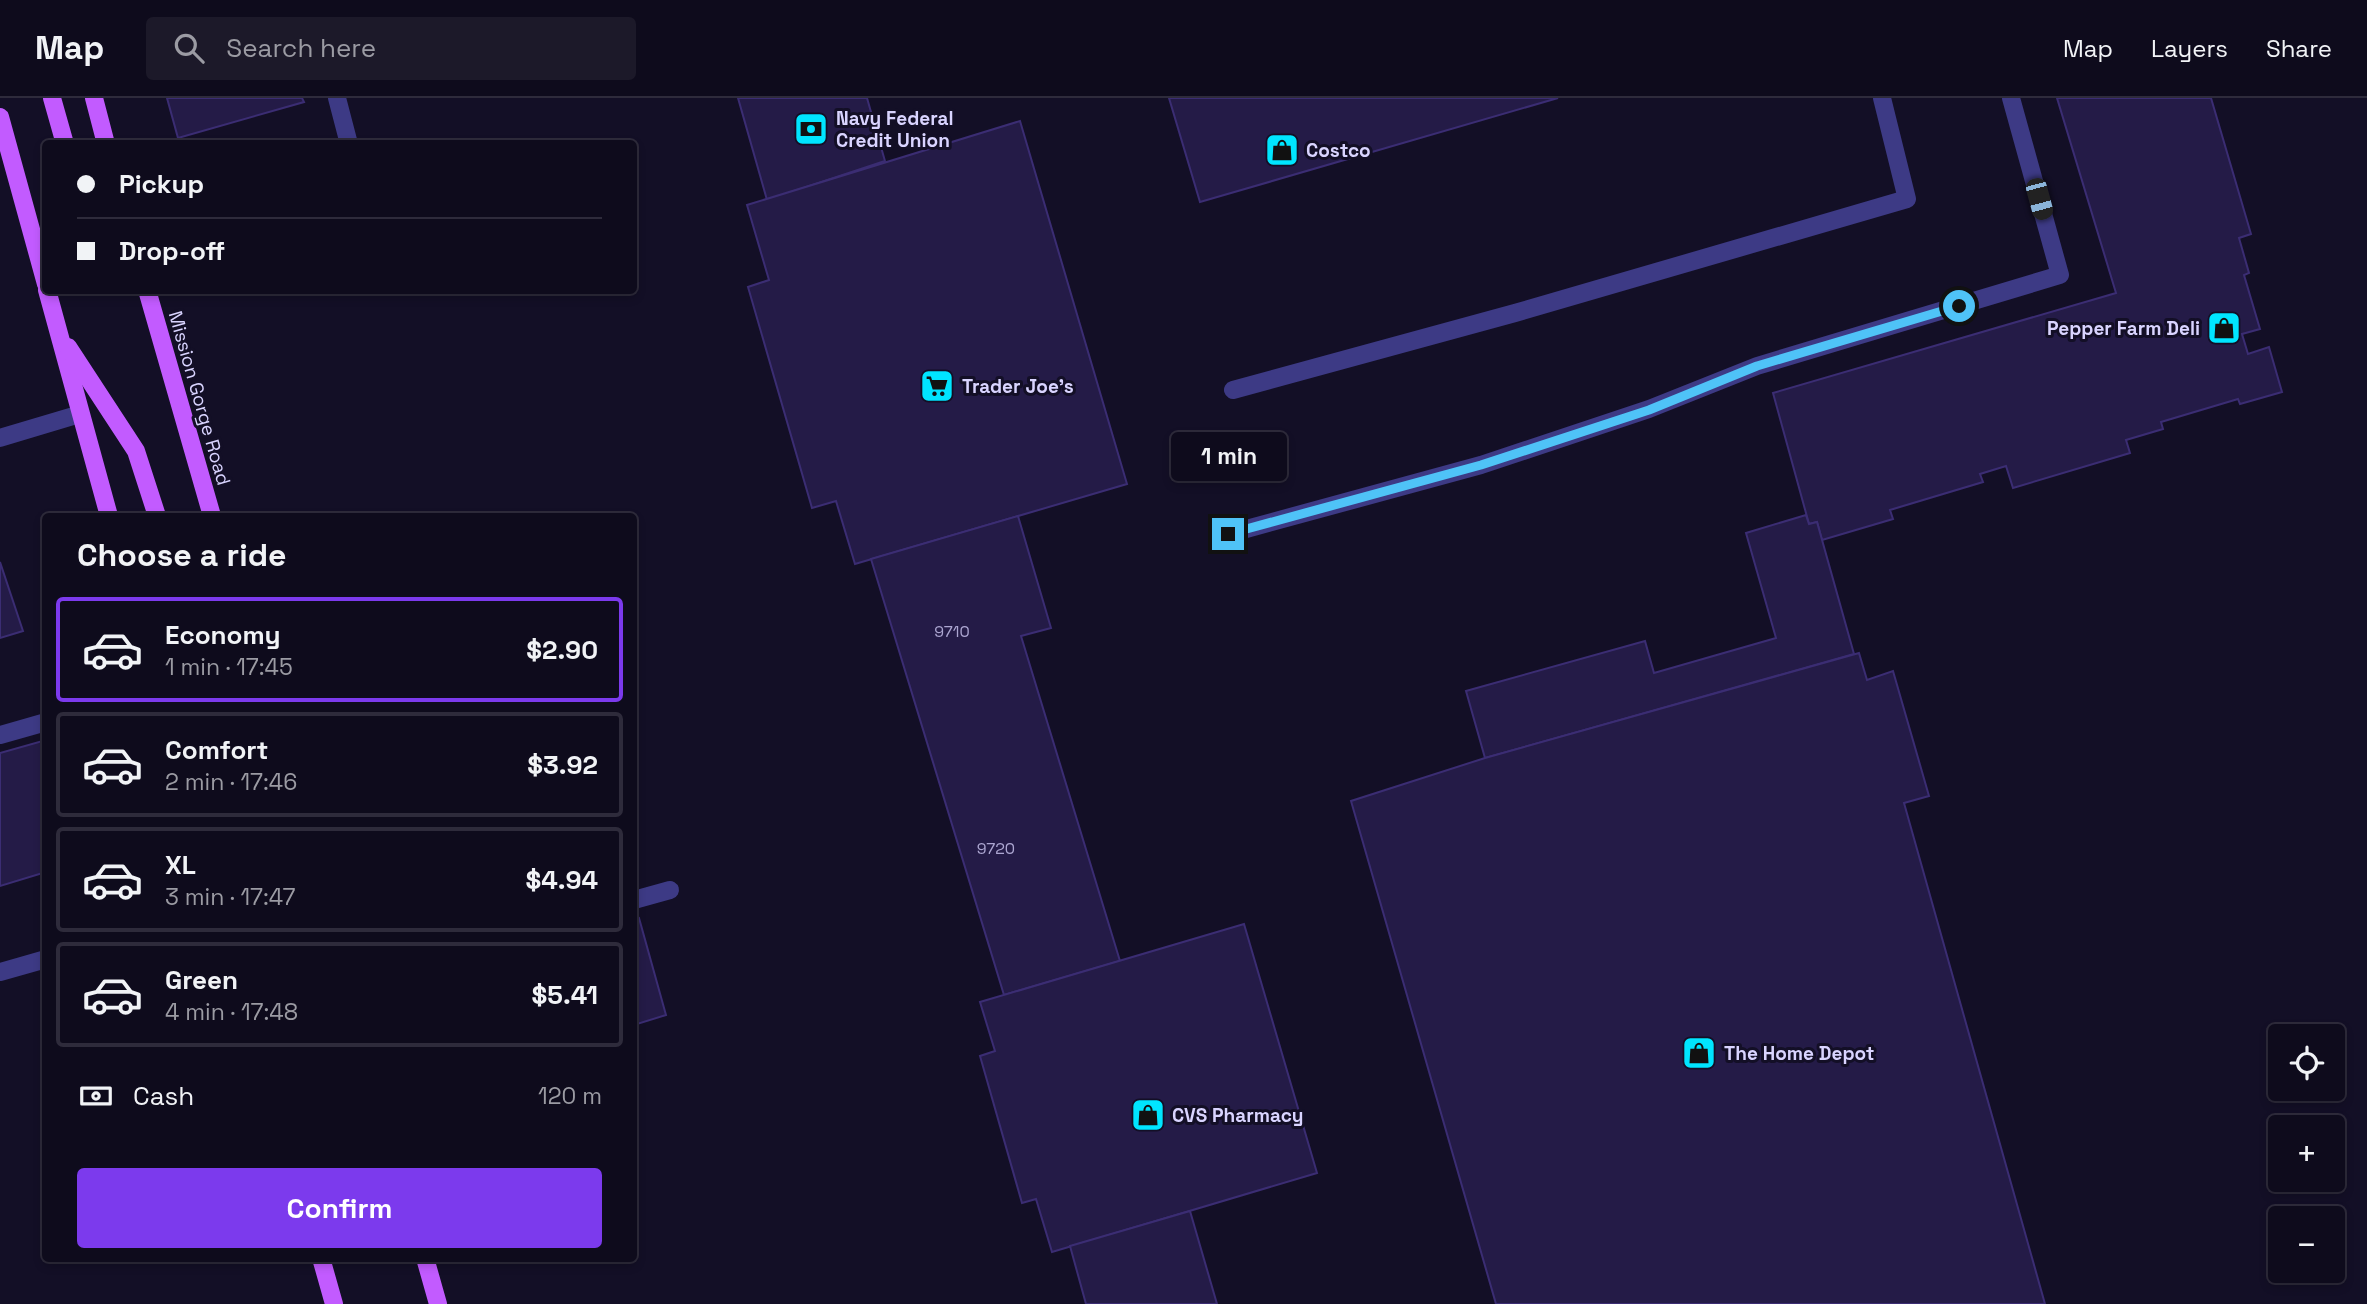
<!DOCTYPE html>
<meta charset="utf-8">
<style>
body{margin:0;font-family:"Space Grotesk",sans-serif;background:#1c1929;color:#f1f3f6;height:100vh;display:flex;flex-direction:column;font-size:26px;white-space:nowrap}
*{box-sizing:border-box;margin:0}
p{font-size:23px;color:#9b9ba3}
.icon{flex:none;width:38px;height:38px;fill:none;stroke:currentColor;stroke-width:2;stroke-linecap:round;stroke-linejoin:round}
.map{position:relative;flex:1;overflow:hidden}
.sheet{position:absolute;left:42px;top:415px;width:595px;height:749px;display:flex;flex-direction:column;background:#0e0b1c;border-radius:7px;box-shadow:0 4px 10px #0003,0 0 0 2px #2e2b3b}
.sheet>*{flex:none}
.top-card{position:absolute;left:42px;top:42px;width:595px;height:154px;border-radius:7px;box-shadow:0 4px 10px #0003,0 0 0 2px #2e2b3b;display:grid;align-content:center;height:154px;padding:0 35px;background:#0e0b1c}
.tools{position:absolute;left:2268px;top:926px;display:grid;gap:14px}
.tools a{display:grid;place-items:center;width:77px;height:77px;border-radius:7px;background:#0e0b1c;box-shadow:0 4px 10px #0003,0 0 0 2px #2e2b3b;font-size:35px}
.end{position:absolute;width:32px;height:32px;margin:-16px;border:9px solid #4fc3f7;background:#111;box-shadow:0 0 0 4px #111}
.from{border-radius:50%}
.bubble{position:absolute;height:49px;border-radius:7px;background:#0e0b1c;box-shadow:0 4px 10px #0003,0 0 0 2px #2e2b3b;font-size:23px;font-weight:800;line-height:49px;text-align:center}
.car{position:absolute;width:21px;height:42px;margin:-21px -10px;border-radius:9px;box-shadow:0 0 5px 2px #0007;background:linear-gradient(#222 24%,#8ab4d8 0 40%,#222 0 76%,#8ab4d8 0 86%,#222 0)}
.top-card b{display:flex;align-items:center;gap:24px;height:66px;font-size:26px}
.top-card b+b{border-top:2px solid #2e2b3b}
.top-card i{width:18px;height:18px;background:#f1f3f6}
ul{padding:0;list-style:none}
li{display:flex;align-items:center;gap:21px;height:105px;margin:0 14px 10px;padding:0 21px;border:4px solid #2e2b3b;border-radius:7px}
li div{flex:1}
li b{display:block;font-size:26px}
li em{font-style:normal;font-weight:800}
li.selected{border-color:#7c3aed}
li>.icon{width:63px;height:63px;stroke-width:1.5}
h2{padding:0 35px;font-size:32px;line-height:84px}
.pay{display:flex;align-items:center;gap:18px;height:77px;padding:0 35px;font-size:26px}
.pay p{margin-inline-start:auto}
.action{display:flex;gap:14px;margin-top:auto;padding:14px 35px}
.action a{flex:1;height:80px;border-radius:7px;background:#7c3aed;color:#fff;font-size:28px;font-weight:800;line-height:80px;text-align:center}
header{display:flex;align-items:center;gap:42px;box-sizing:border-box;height:98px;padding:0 35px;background:#0e0b1c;border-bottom:2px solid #2e2b3b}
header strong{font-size:33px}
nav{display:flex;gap:38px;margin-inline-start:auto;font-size:24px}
.search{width:490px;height:63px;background:#1c1929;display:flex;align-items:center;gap:18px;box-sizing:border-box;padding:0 24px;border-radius:7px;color:#9b9ba3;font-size:26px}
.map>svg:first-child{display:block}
.building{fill:#241b47;stroke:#3b2d73;stroke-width:2}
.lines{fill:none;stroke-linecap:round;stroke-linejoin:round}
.service{stroke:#3d3a85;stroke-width:18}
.primary{stroke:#c25bff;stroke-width:18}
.route{stroke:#4fc3f7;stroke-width:9}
.labels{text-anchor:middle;stroke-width:6;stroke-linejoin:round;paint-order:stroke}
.number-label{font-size:16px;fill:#aca6d1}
.poi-label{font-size:19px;font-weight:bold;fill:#d9d4ff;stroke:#130f26;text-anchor:start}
.street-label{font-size:19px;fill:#d9d4ff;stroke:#130f26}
</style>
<header>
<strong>Map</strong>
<div class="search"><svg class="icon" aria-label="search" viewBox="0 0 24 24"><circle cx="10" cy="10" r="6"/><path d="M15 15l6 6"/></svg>Search here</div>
<nav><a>Map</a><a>Layers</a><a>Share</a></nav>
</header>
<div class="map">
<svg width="2367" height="1206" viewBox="0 0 2367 1206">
<rect width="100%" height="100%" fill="#130f26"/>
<g class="building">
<polygon points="167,0 302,0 304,4 178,40"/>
<polygon points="738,0 867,0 885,63 767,102"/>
<polygon points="1169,0 1558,0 1200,104"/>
<polygon points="2057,0 2211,0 2251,136 2239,140 2249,175 2244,177 2260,231 2242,236 2248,256 2269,249 2282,294 2240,306 2238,301 2161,324 2163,331 2126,342 2130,355 2013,390 2006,368 1980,376 1983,384 1890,412 1893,421 1822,442 1817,424 1809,426 1773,295 2116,195"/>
<polygon points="1020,23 1127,386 855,466 836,403 812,410 748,189 769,182 747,107"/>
<polygon points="1806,417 1809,426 1817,424 1854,556 1485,660 1466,593 1645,543 1654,575 1776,540 1746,435"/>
<polygon points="1018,418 1051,530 1021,538 1120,863 1004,897 871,461"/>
<polygon points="0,464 23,533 0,540"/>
<polygon points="1859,555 1867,582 1893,573 1929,698 1904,705 2045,1206 1496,1206 1351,703 1485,660"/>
<polygon points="46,642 46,774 0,788 0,655"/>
<polygon points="639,820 666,917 634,927 634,822"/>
<polygon points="1244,826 1317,1075 1052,1154 1036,1101 1022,1105 980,958 995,953 980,904"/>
<polygon points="1190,1113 1217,1206 1086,1206 1070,1148"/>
</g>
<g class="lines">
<g class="service">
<polyline points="337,0 349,46"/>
<polyline points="1233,292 1515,215 1907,101 1882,0"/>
<polyline points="0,340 80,316"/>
<polyline points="1228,436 1481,367 1649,311 1757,268 2060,177 2011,0"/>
<polyline points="0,637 46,624"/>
<polyline points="634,802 670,792"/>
<polyline points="0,874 46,861"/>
</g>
<g class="primary">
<polyline points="52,0 65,46"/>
<polyline points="94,0 106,46"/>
<polyline points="0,19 46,186"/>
<polyline points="47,192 109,418"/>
<polyline points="147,192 212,418"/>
<polyline points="68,249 136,353 157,418"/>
<polyline points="321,1160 334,1206"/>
<polyline points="425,1160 438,1206"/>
</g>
</g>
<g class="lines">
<polyline class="route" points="1228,436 1481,367 1649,312 1757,268 1959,208"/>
</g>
<defs>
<symbol id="bank-square" viewBox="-11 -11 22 22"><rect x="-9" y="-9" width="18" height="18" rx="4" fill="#00e5ff" stroke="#130f26"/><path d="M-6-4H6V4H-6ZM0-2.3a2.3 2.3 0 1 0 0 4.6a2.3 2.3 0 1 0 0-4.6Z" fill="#111"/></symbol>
<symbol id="shop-square" viewBox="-11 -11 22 22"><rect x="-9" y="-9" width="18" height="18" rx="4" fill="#00e5ff" stroke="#130f26"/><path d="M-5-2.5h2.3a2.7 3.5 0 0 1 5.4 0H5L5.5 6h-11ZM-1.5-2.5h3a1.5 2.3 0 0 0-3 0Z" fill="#111"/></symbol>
<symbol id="supermarket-square" viewBox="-11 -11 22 22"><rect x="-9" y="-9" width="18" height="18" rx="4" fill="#00e5ff" stroke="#130f26"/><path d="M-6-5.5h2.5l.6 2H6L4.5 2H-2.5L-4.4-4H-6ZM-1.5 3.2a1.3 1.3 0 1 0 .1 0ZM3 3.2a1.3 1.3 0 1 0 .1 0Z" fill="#111"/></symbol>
</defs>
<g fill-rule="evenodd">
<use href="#bank-square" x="792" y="12" width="38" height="38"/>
<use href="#shop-square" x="1263" y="33" width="38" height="38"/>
<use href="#shop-square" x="2205" y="211" width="38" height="38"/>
<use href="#supermarket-square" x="918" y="269" width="38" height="38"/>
<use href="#shop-square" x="1680" y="936" width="38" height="38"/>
<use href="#shop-square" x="1129" y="998" width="38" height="38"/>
</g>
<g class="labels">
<g class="number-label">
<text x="952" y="539">9710</text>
<text x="996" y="756">9720</text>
</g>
<g class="poi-label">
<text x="836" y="27">Navy Federal<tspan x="836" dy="22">Credit Union</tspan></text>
<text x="1306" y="59">Costco</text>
<text x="2200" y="237" text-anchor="end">Pepper Farm Deli</text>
<text x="962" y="295">Trader Joe's</text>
<text x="1724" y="962">The Home Depot</text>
<text x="1172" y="1024">CVS Pharmacy</text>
</g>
<g class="street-label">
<text transform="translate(200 300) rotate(74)" y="7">Mission Gorge Road</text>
</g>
</g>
</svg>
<div class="tools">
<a><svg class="icon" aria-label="locate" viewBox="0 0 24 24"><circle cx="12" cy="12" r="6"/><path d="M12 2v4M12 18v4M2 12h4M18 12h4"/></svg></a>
<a>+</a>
<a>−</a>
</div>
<i class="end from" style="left:1959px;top:208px"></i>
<i class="end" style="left:1228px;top:436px"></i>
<div class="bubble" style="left:1171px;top:334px;width:116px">1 min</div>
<i class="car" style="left:2039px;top:101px;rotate:165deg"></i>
<div class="top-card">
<b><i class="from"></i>Pickup</b>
<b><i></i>Drop-off</b>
</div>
<section class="sheet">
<h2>Choose a ride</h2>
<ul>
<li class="selected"><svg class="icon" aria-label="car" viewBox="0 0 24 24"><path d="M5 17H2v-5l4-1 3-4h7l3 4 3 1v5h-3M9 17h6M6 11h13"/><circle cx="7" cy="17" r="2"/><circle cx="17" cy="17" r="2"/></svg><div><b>Economy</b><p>1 min · 17:45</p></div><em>$2.90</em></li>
<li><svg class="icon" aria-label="car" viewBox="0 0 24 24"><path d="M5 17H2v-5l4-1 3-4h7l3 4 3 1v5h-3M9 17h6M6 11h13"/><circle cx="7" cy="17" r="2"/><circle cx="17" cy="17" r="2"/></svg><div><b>Comfort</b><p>2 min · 17:46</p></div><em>$3.92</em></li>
<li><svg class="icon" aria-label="car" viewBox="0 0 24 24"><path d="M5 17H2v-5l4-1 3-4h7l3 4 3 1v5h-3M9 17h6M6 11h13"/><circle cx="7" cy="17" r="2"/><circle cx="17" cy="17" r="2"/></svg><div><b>XL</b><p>3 min · 17:47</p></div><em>$4.94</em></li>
<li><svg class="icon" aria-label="car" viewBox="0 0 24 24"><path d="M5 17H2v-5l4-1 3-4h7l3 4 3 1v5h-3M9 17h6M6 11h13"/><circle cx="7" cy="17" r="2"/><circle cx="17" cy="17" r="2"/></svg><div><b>Green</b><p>4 min · 17:48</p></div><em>$5.41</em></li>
</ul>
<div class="pay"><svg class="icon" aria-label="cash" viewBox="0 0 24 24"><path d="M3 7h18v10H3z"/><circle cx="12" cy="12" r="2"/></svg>Cash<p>120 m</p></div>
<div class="action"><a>Confirm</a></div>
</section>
</div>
